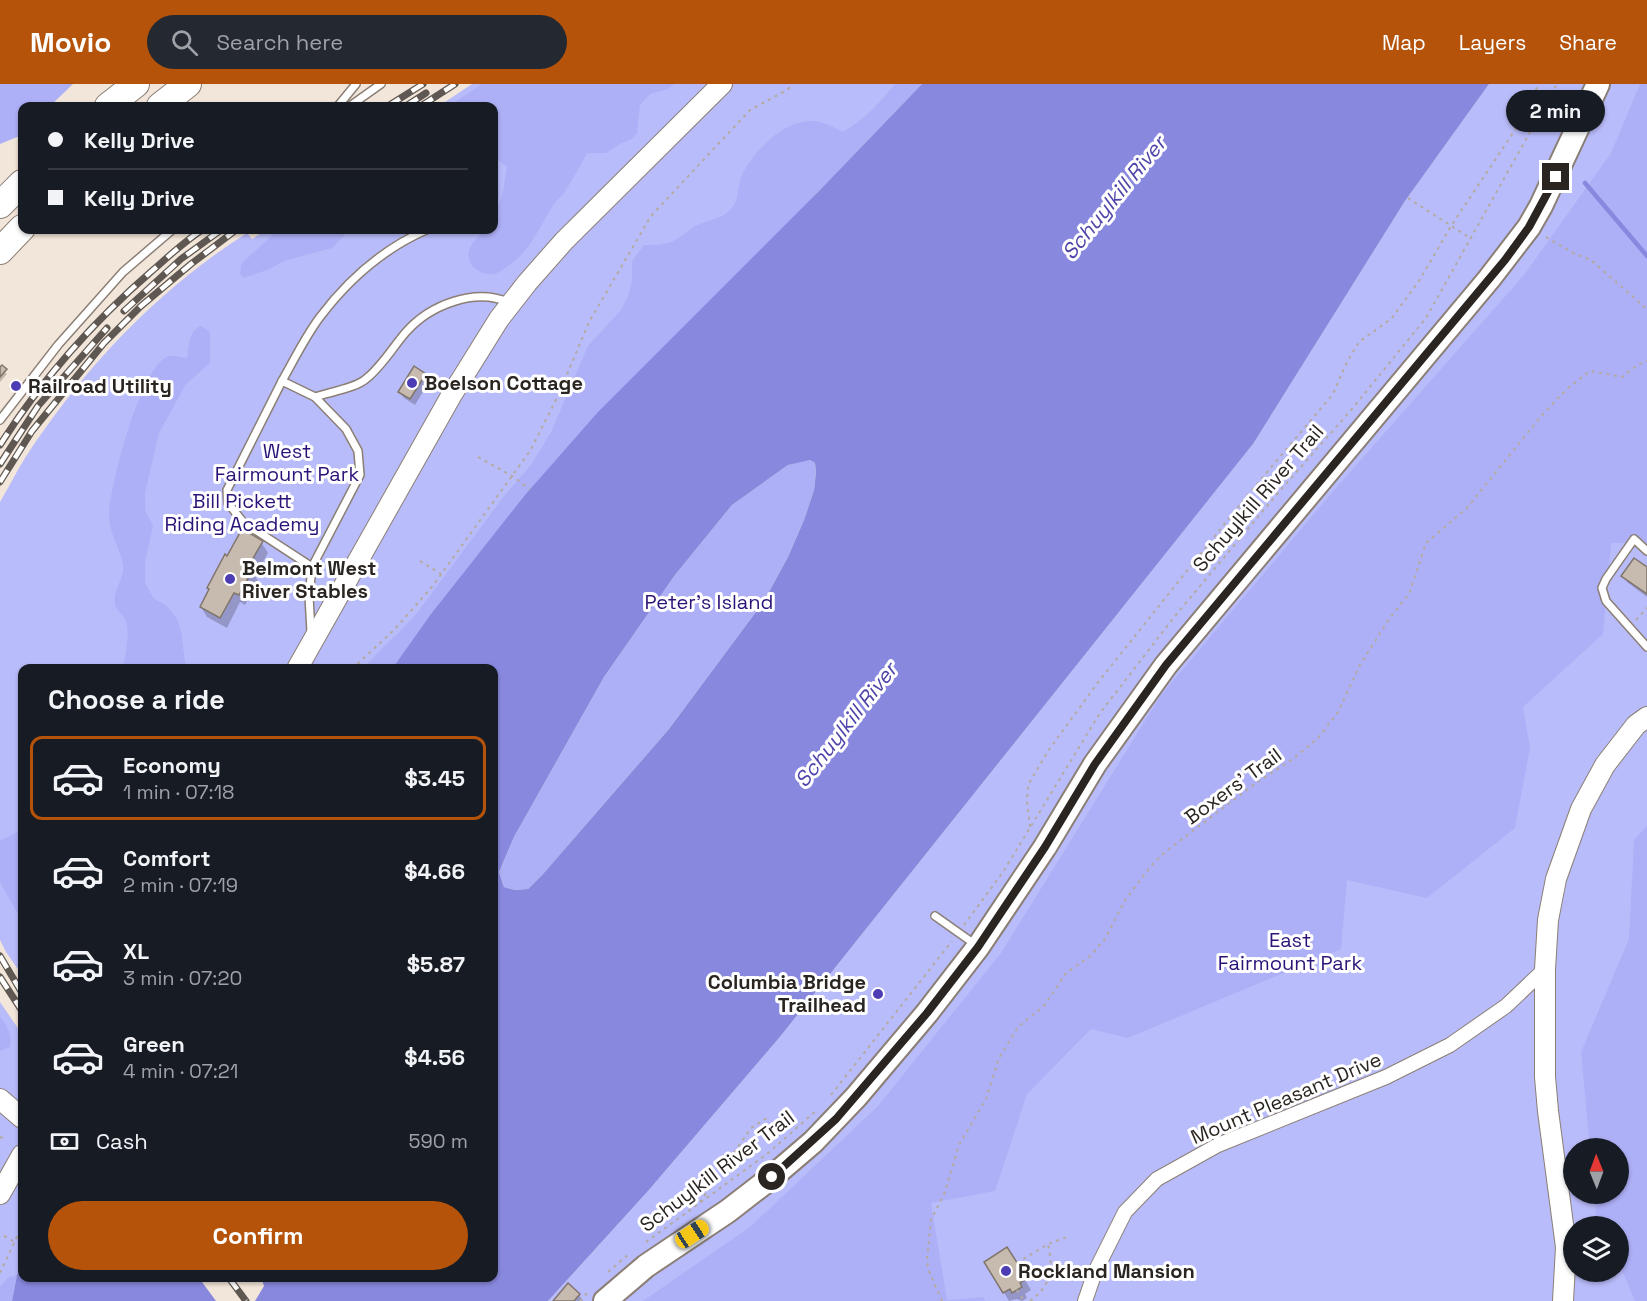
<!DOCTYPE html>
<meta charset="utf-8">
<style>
body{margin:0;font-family:"Space Grotesk",sans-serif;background:#242831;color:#f1f3f6;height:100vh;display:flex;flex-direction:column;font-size:22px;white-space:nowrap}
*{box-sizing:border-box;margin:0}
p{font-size:20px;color:#9ea1a6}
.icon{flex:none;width:33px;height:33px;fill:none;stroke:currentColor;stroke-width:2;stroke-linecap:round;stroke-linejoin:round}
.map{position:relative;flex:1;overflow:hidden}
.side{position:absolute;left:18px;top:580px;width:480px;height:618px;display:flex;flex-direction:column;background:#171b24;border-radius:12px;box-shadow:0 2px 4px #0004}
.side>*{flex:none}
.hud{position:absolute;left:18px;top:18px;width:480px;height:132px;border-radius:12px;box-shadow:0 2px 4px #0004;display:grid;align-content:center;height:132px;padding:0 30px;background:#171b24}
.needle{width:39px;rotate:359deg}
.fabs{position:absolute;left:1563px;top:1054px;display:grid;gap:12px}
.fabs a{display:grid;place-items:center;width:66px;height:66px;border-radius:50%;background:#171b24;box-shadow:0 2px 4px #0004;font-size:30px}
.end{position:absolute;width:27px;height:27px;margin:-14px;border:8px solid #2a2521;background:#fff;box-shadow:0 0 0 3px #fff}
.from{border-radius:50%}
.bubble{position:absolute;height:42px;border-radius:21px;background:#171b24;box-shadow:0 2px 4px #0004;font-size:20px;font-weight:800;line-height:42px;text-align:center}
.car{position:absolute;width:18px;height:36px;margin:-18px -9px;border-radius:8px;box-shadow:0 0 4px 2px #0007;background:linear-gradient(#f5c518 24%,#345 0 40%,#f5c518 0 76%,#345 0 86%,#f5c518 0)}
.hud b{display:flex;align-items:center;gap:21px;height:57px;font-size:22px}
.hud b+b{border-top:2px solid #363941}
.hud i{width:15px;height:15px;background:#f1f3f6}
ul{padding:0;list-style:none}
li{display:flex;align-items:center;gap:18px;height:84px;margin:0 12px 9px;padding:0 18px;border:3px solid transparent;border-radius:12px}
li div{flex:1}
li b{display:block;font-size:22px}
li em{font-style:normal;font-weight:800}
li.active{border-color:#b45309}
li>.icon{width:54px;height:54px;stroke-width:1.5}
h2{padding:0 30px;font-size:27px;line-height:72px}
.pay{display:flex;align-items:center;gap:15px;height:66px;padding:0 30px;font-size:22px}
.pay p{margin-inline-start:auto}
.button{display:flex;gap:12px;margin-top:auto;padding:12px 30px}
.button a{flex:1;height:69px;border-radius:36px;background:#b45309;color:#fff;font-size:24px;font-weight:800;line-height:69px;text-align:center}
header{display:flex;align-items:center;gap:36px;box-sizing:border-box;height:84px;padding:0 30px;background:#b45309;color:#fff}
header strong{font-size:28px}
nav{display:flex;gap:33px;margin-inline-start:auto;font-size:21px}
.search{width:420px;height:54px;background:#242831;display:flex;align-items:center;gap:15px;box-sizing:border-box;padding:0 21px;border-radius:33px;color:#9ea1a6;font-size:22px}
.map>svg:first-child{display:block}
.green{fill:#b9bcfa;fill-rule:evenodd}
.forest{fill:#aeb0f7}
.water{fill:#8888de;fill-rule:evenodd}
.pier{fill:#f2e5d9}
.shadow{fill:#0003}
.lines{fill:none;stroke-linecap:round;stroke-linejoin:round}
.stream{stroke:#8888de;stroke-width:4.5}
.building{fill:#c7bbb0;stroke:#80756b;stroke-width:1.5}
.lane-casing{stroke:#8b7f75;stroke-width:10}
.street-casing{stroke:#8b7f75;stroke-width:16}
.secondary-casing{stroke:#8b7f75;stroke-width:22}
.primary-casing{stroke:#8b7f75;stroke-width:26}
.highway-casing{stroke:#8b7f75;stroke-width:28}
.path{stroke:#b4aaa0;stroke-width:2;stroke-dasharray:3 4.5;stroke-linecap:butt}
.lane{stroke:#fff;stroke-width:7}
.street{stroke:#fff;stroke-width:14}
.secondary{stroke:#fff;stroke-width:20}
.primary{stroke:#fff;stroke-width:22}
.highway{stroke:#fff;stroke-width:26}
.rail-casing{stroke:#5f5852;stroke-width:7}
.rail{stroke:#fff;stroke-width:4.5;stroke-dasharray:14;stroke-linecap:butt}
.route{stroke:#2a2521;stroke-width:8}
.poi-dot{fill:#4d3db4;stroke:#fff;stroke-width:2}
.labels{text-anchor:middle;stroke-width:6;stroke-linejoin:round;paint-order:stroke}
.poi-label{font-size:20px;font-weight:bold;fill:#2a2521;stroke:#fff;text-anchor:start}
.park-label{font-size:20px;fill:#2b1379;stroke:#fff}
.street-label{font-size:20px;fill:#2a2521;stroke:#fff}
.water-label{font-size:21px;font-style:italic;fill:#4d44a9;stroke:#fff}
</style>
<header>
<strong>Movio</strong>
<div class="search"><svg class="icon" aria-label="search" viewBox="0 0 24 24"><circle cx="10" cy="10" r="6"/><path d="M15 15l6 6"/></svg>Search here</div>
<nav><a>Map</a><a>Layers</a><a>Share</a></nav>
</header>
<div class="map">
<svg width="1647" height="1217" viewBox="0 0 1647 1217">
<rect width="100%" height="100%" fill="#f2e5d9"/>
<g class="green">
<path d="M 472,0 L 922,0 L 525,411 L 392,585 L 22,585 L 22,891 L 6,868 L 0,856 L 0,418 C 9,403 16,388 25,374 C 83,285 157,206 247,149 L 252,155 L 266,146 L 494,146 L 494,22 L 439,22 Z"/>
<path d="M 1489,0 L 1647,0 L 1647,1217 L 548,1217 L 648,1107 L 779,954 L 1253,360 L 1405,117 ZM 1574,1065 L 1618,1065 L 1618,1110 L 1574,1110 ZM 1574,1143 L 1618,1143 L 1618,1188 L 1574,1188 Z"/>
<polygon points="0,918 22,950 22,1179 17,1191 12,1217 0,1217"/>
</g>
<g class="forest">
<polygon points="0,0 73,0 50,22 22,22 22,51 0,60"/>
<path d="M 482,0 L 674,0 L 668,5 L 650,10 L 640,21 L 637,49 L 632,55 L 620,60 L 606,69 L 587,69 C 580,82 572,96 564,109 C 560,114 555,117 552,123 C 540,142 531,165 512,179 C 508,182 502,187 497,189 C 482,194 463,180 470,164 C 472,158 480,151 484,146 L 494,146 L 494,128 L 499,120 L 503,108 L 507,83 L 494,73 L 494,22 L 449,22 Z"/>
<path d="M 895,0 L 922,0 L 817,109 L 431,530 L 392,585 L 363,585 C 380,565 400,549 417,529 L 504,412 L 531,381 L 551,348 L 588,262 L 620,227 L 628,213 L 632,196 L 632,177 L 644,161 C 654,161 666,161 675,156 C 683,152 690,144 698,141 C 710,135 722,135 731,125 C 739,117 737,104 741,94 C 751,69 784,35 813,37 C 823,37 835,44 843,48 C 864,36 880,19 895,0 Z"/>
<polygon points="1640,0 1647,0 1647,459 1611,459 1603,550 1523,623 1530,664 1515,744 1427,814 1347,796 1341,865 1128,954 1091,945 1027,1010 995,1107 931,1119 947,1216 983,1213 985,1217 643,1217 750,1143 878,1022 1001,869 1161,611 1336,404 1524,191 1611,69"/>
<polygon points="278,146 349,146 332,164 284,177 270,185 244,194 240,190 241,180"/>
<path d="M 201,242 L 209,247 L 210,250 L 210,279 L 186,300 L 159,349 L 145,409 L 145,426 L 153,442 L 145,478 L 145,499 L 154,515 L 166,521 L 177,535 L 181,547 L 186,585 L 123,585 C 125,573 131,546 125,535 C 122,530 116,526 115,520 C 112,507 125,495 123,480 C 120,464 109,449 109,432 C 109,405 141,279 169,272 C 174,271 182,274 187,274 C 190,263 187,247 201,242 Z"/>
<polygon points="810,376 815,379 816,388 814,406 804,436 788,473 764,517 669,645 543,790 528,805 515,806 504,803 499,788 514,753 604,593 675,491 732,421 788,381 802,377"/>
<polygon points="1647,742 1647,1217 1635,1217 1619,1179 1618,1143 1599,1143 1597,1139 1594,1110 1618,1110 1618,1065 1590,1065 1581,968 1629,855 1634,756"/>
<polygon points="22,746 22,837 0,798 0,757"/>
<path d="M 0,933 C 8,942 12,951 10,963 L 0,967 Z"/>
<polygon points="17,1191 12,1217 0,1217 0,1202 9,1193"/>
</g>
<path class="water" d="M 922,0 L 1489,0 L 1405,117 L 1253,360 L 779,954 L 648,1107 L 548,1217 L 255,1217 L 264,1202 L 262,1196 L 256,1195 L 243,1217 L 12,1217 L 17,1191 L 22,1179 L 22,1194 L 494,1194 L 494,585 L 392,585 L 431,530 L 525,411 L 598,328 L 817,109 ZM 810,376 L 815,379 L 816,388 L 814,406 L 804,436 L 788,473 L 764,517 L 669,645 L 543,790 L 528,805 L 515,806 L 504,803 L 499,788 L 514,753 L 604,593 L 675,491 L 732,421 L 788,381 Z"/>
<polygon class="pier" points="199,1194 251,1194 256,1201 246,1217 216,1217"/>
<g class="shadow">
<polygon points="0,285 7,290 0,298"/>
<polygon points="425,291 429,298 415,321 404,314 400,308"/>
<polygon points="261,458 268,469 255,492 258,497 245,521 240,518 227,544 207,533 201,523 210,507 208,504 228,474"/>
<polygon points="1647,485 1647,513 1627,498 1623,492"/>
<polygon points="1007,1165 1031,1206 1025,1210 1027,1214 1022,1217 1017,1215 1009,1217 986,1179"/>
<polygon points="579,1211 583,1217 555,1217"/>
</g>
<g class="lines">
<polyline class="stream" points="1585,99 1647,172"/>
</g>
<g class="building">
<polygon points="2,281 7,285 0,293 0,283"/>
<polygon points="414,282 426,290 410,315 398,308"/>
<polygon points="16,296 22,301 16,309 10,304"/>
<polygon points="242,445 263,457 248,483 253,485 239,511 234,509 220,534 200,523 209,505 207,504 225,470 227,472"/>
<polygon points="1634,474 1647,483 1647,510 1621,492"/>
<polygon points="1007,1163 1027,1194 1020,1199 1022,1203 1012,1209 1010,1205 1003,1209 984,1178"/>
<polygon points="568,1199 580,1210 574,1217 553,1217"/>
</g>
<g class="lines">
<defs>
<g id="lane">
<polyline points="338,22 356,0"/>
<polyline points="350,22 381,0"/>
<path d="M 282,297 C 294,276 305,253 320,233 C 348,196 383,165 426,146"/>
<path d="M 315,313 C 329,308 357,304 367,294 C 382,282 393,263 406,248 C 430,221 475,203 510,219"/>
<polyline points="0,336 58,261 123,188 172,146"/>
<polyline points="1647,467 1634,455 1606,495 1602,504 1606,517 1647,563"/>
<polyline points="311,548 309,512 312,483 360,391 358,367 346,345 315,313 282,297 227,406 228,419 243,438 312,483"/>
<polyline points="935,832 976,861"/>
</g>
<polyline id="street" points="1085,1217 1095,1188 1125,1128 1157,1095 1218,1061 1386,993 1450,961 1506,922 1545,885"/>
<g id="secondary">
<polyline points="297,585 451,312 499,235 527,199 564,157 722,0"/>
<polyline points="0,1015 22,1034"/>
<polyline points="0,1110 22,1071"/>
<polyline points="1563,1217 1566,1163 1548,1027 1545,993 1545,885 1548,836 1556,795 1581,725 1605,681 1636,641 1647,633"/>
</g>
<polyline id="primary" points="605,1217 646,1182 728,1127 772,1093 813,1058 856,1013 927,929 978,863 1045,763 1095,680 1166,581 1489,195 1529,143 1541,122 1598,0"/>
<g id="highway">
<polyline points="108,22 136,0"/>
<polyline points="160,22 188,0"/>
<polyline points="0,121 22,99"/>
<polyline points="0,167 22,144"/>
</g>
</defs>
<use href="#lane" class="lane-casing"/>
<use href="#street" class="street-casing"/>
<use href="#secondary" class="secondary-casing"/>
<use href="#primary" class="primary-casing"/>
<use href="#highway" class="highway-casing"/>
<g class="path">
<polyline points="1408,114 1470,154"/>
<polyline points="1546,153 1573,169 1591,176 1647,225"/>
<polyline points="478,373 512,392 530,405"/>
<polyline points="420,477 441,490"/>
<polyline points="1636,536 1647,524"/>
<polyline points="352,585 394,546 432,503 530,367 558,312 589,238 651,132 750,26 787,6 793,0"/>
<polyline points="1030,743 1027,717 1028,701 1048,667 1099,597 1246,413 1333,310 1347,278 1359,258 1391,235 1419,197 1451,142 1517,43 1539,0"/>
<polyline points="964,841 1003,788 1100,629 1175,532 1278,409 1352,325 1426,234 1557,0"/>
<polyline points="831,1011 952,857"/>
<polyline points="0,1053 3,1054"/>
<polyline points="700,1118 751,1044 767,1034"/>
<polyline points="4,1152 15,1158"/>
<polyline points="646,1158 767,1070 817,1026"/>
<polyline points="1017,1179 1048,1160 1067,1153"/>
<polyline points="608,1188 629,1170"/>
<polyline points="0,1189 22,1142"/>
<polyline points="1017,1206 1024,1217"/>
<polyline points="580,1217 587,1209"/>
<polyline points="942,1217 928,1185 927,1176 931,1136 945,1108 959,1061 986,1015 999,974 1018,943 1044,922 1066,889 1089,873 1105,855 1125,816 1151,782 1165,768 1256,699 1293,675 1318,654 1338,628 1360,581 1389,535 1409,510 1426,459 1467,424 1542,331 1568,304 1590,287 1622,293 1636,282 1647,277"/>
<path d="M 1030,1217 C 1052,1201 1053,1185 1048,1160"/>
</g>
<use href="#lane" class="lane"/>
<use href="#street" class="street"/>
<use href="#secondary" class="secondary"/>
<use href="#primary" class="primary"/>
<use href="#highway" class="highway"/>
<defs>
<g id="rail">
<polyline points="388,22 423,0"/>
<polyline points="406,22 426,9"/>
<polyline points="421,22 455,0"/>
<polyline points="124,227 181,175 221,146"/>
<path d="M 0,361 C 42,295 94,237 153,186 C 169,172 185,157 202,146"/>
<polyline points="0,380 38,322 107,244"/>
<polyline points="0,398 32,347 104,259 141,222 191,180 236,146"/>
<polyline points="0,872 22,909"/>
<polyline points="0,893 22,927"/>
<polyline points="229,1194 246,1217"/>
</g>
</defs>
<use href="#rail" class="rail-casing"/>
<use href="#rail" class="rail"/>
</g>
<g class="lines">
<polyline class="route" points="772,1093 836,1035 927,929 978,863 1045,763 1095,680 1166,581 1505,176 1529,143 1556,93"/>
</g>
<g class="poi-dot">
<circle cx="412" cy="299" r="6"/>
<circle cx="16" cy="302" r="6"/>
<circle cx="230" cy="495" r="6"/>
<circle cx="878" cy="910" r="6"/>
<circle cx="1006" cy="1187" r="6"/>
</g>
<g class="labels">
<g class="poi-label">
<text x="424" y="306">Boelson Cottage</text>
<text x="28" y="309">Railroad Utility</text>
<text x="242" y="491">Belmont West<tspan x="242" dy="23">River Stables</tspan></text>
<text x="866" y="905" text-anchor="end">Columbia Bridge<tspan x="866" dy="23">Trailhead</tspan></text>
<text x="1018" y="1194">Rockland Mansion</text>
</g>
<g class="park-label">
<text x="287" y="374">West<tspan x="287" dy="23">Fairmount Park</tspan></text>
<text x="242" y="424">Bill Pickett<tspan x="242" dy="23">Riding Academy</tspan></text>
<text x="709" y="525">Peter's Island</text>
<text x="1290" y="863">East<tspan x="1290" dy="23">Fairmount Park</tspan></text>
</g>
<g class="street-label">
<text transform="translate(1258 414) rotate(-49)" y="7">Schuylkill River Trail</text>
<text transform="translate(1233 702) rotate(-36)" y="7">Boxers' Trail</text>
<text transform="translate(1286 1014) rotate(-23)" y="7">Mount Pleasant Drive</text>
<text transform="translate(717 1087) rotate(-37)" y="7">Schuylkill River Trail</text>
</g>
<g class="water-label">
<text transform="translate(1114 114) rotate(-51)" y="7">Schuylkill River</text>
<text transform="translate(846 641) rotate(-52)" y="7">Schuylkill River</text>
</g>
</g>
</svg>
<div class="fabs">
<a><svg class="needle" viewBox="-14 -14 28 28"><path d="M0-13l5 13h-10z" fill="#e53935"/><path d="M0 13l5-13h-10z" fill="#9ea1a6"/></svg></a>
<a><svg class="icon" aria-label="layers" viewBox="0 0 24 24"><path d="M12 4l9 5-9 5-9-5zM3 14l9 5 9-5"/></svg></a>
</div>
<i class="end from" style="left:772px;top:1093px"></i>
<i class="end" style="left:1556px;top:93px"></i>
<div class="bubble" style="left:1506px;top:6px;width:99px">2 min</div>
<i class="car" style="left:692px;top:1150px;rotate:57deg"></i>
<div class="hud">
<b><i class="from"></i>Kelly Drive</b>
<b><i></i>Kelly Drive</b>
</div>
<section class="side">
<h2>Choose a ride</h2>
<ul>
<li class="active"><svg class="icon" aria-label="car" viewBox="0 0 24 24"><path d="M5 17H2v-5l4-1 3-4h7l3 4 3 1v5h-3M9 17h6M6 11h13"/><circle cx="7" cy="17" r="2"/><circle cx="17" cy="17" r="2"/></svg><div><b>Economy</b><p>1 min · 07:18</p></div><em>$3.45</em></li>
<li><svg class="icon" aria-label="car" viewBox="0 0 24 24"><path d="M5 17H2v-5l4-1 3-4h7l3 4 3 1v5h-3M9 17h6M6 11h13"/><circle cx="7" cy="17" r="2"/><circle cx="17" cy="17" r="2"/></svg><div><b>Comfort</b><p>2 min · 07:19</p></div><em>$4.66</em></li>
<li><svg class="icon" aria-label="car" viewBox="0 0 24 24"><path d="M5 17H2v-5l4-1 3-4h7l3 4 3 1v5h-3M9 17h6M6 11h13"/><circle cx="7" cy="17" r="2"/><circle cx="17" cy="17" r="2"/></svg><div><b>XL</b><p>3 min · 07:20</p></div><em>$5.87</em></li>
<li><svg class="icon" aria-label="car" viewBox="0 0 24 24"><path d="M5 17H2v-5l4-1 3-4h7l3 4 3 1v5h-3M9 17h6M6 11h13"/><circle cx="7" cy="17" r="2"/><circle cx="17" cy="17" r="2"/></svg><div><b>Green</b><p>4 min · 07:21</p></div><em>$4.56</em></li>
</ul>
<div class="pay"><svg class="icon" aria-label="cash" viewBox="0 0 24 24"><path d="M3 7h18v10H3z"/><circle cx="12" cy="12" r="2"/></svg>Cash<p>590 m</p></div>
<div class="button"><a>Confirm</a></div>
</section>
</div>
